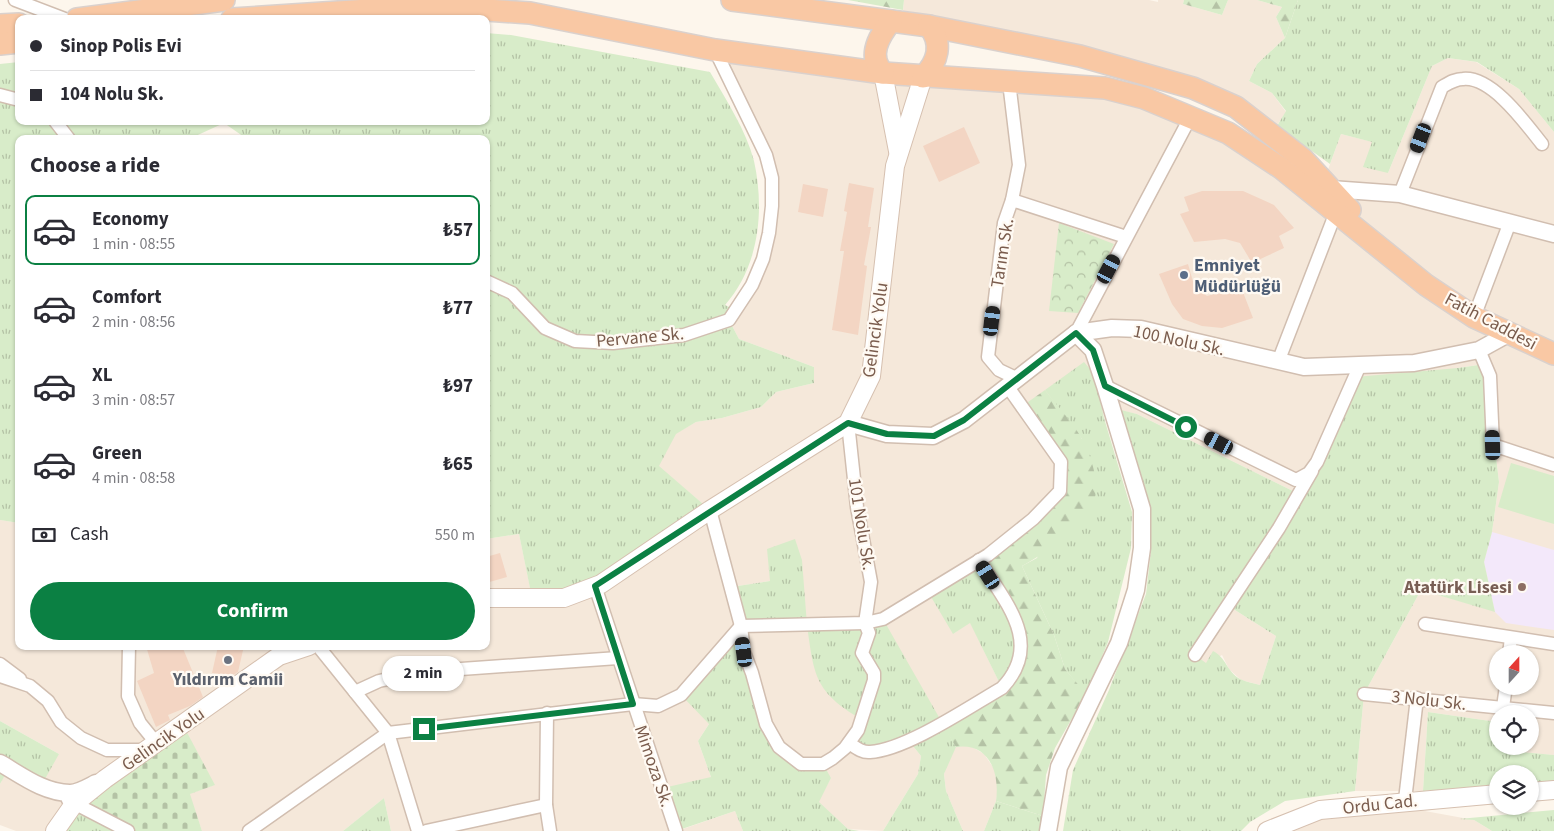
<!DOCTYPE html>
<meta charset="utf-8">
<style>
body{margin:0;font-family:"Source Sans 3",sans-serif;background:#f7f7f7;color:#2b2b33;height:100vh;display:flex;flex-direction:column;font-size:19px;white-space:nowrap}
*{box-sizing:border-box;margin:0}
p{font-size:16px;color:#7c7c81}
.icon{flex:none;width:28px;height:28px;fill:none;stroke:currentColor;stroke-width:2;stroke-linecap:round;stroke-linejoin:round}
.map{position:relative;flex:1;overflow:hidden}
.drawer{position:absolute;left:15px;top:135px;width:475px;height:515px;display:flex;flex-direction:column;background:#fff;border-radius:10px;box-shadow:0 1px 4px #0004}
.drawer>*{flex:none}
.banner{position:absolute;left:15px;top:15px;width:475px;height:110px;border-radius:10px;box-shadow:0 1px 4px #0004;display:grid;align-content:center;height:110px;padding:0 15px;background:#fff}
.needle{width:32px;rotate:21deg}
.controls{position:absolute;left:1489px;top:645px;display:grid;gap:10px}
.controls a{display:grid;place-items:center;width:50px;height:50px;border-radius:50%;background:#fff;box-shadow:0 1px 4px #0004;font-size:25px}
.end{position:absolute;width:22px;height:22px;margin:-11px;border:6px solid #0b8043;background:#fff;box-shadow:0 0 0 2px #fff}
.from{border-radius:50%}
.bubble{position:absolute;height:35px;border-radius:18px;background:#fff;box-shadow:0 1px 4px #0004;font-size:16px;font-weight:700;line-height:35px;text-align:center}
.car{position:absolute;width:15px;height:30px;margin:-15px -8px;border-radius:6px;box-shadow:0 0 4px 1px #0007;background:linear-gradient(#222 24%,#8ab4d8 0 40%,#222 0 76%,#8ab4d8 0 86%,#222 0)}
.banner b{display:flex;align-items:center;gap:18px;height:48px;font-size:19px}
.banner b+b{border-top:1px solid #e1e1e2}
.banner i{width:12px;height:12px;background:#2b2b33}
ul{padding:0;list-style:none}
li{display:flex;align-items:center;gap:15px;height:70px;margin:0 10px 8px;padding:0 5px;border:2px solid transparent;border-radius:10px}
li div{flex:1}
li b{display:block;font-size:19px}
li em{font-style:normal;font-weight:700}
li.active{border-color:#0b8043}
li>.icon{width:45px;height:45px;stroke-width:1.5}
h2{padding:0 15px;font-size:22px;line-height:60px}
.pay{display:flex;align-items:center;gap:12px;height:55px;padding:0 15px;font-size:19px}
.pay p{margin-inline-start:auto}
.primary-button{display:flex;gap:10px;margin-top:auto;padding:10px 15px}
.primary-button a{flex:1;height:58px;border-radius:30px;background:#0b8043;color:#fff;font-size:20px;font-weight:700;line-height:58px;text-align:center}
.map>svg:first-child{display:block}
.residential{fill:#f5e8da;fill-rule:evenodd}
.education{fill:#f3e8fa}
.grass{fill:url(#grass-tufts);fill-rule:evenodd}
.forest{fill:url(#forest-firs)}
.cemetery{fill:url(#cemetery-stones)}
.park{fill:url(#park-crowns)}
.pitch{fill:#d8ecc9}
.building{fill:#f3d5c3}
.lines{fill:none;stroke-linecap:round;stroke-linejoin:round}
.minor-casing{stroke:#d1beb0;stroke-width:15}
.tertiary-casing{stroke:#d1beb0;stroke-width:19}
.secondary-casing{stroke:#d6c0b0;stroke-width:20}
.trunk-casing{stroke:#dad1cd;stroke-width:24}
.minor{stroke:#fff;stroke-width:12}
.tertiary{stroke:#fff;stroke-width:16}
.secondary{stroke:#fff;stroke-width:18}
.trunk{stroke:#f9c8a4;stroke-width:21}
.route{stroke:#0b8043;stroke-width:6}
.service-dot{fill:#5c6f8a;stroke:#fffaf3;stroke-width:2}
.education-dot{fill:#8d6e63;stroke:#fffaf3;stroke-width:2}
.worship-dot{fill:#6b7280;stroke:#fffaf3;stroke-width:2}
.labels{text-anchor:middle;stroke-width:4.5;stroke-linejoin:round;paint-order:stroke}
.street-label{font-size:18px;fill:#7a5c4d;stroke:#fffaf3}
.service-label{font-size:18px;font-weight:bold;fill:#4e5e75;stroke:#fffaf3;text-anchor:start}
.education-label{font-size:18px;font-weight:bold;fill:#785e54;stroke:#fffaf3;text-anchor:end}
.worship-label{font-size:18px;font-weight:bold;fill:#5b616d;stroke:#fffaf3}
</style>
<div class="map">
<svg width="1554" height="831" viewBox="0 0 1554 831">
<defs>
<pattern id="grass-tufts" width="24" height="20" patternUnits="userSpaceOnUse" patternTransform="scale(1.25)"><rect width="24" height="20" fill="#d8ecc9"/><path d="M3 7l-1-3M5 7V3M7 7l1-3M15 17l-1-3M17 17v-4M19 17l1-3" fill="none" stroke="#b4c2a5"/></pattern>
<pattern id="forest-firs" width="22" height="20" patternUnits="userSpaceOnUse" patternTransform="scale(1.25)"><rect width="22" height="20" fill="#d8ecc9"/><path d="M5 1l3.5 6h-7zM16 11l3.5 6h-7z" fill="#b4c2a5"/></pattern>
<pattern id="cemetery-stones" width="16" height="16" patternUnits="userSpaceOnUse" patternTransform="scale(1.25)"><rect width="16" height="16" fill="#d8ecc9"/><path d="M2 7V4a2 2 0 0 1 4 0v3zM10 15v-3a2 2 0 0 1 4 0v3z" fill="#b4c2a5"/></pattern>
<pattern id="park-crowns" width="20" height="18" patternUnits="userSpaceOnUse" patternTransform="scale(1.25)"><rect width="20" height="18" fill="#d8ecc9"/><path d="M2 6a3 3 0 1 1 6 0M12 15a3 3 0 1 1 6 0" fill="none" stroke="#b4c2a5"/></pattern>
</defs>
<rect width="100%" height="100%" fill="#fdf6ec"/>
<g class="residential">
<polygon points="904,0 1149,0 1158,2 1158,0 1184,0 1183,4 1222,15 1228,0 1257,0 1282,7 1276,17 1285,38 1257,64 1249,81 1272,93 1286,112 1271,134 1193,88 902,22"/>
<path d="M 715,50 L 1105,88 L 1191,116 L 1318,197 L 1341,134 L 1373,142 L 1388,173 L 1432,66 L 1448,58 L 1476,62 L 1519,89 L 1554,132 L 1554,755 L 1508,751 L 1509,746 L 1530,746 L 1530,714 L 1498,714 L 1497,722 L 1428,712 L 1423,791 L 1355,791 L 1364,694 L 1421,590 L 1495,611 L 1484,562 L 1492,532 L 1499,482 L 1485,364 L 1458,368 L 1299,494 L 1137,414 L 1110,408 L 1105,386 L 1061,462 L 1060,491 L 953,634 L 970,622 L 1002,688 L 909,741 L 921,756 L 918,774 L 883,831 L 848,829 L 818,802 L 831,778 L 812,765 L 709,724 L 698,741 L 711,777 L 676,831 L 391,831 L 384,798 L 343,831 L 202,831 L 189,794 L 214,785 L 74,804 L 55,831 L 16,831 L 0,825 L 0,784 L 8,768 L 59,754 L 0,721 L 0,684 L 4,678 L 0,664 L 0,520 L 19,523 L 19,646 L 486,646 L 486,539 L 519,534 L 532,597 L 710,510 L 658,466 L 675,434 L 696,422 L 722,418 L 761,407 L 776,392 L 814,383 L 814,367 L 739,339 L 729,320 L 763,259 L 772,178 ZM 770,581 L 741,626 L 731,587 ZM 1498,654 L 1530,654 L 1530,686 L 1498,686 Z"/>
<polygon points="1227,605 1276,636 1260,685 1241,680 1229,669 1222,655 1206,664 1195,655"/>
<polygon points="969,745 984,754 995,770 999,784 996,801 984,831 963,831 946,791 944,774 948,761 956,747"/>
<polygon points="1403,807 1474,820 1492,831 1267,831 1320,810"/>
<polygon points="735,811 743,831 677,831"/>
</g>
<polygon class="education" points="1492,532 1554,550 1554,630 1506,623 1495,612 1484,562"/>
<g class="grass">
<polygon points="1298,0 1554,0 1554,132 1519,89 1477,62 1448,58 1432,66 1388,173 1363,167 1372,142 1341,134 1330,164 1277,126 1286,111 1272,93 1249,81 1257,64 1285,38"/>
<path d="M 486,33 L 511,35 L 710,72 C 726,100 746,130 754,161 C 765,210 759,267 725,305 L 735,310 L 729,320 L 739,339 L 814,367 L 814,383 L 776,392 L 761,407 L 722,418 L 696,422 L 676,434 L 659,466 L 710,510 L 601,584 L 532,598 L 519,534 L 486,539 L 486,139 L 247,139 L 224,123 L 189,139 L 19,139 L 19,523 L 0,520 L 0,64 L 19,62 L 19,121 L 486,121 Z"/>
<polygon points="1084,362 1095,375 1104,418 1132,512 1131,548 1108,642 1087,692 1081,689 1065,669 1054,635 1022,566 1037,558 1082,439 1045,390"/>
<path d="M 1485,364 L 1499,482 L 1492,532 L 1484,562 L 1495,612 L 1421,590 L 1364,694 L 1355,791 L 1285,801 L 1250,822 L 1241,831 L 1063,831 L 1073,770 L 1109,690 L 1146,594 L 1151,551 L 1150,510 L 1121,410 L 1137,414 L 1299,494 L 1355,377 L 1458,368 ZM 1227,605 L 1276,636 L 1260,685 C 1254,683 1246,682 1240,679 C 1227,672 1226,657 1213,651 L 1206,663 L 1195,655 Z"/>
<path d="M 795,539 L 802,560 L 807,625 L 883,619 L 956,747 L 944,774 L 946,791 L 963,831 L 883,831 L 918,774 L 921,756 L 909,741 L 868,753 L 849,743 L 861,719 C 815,692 814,676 807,625 L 742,626 L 757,692 L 789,757 L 823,764 L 831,778 L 819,802 L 848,829 L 859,831 L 743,831 L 735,811 L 676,831 L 663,788 L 711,777 L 698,741 L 709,724 L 681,695 L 741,626 L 731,587 L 770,581 L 767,549 Z"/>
<polygon points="979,560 1022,639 1002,688 970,623 953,634 927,590"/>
<polygon points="1428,712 1497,722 1498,746 1509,746 1509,751 1554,755 1554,782 1530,784 1530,774 1498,774 1497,786 1423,791"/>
<polygon points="0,721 59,754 41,786 9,768 0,784"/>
<polygon points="384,798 391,831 343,831"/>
<polygon points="996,801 1043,816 1039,831 984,831"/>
<polygon points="74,804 116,825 112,831 55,831"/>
<polygon points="1554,810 1554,831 1492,831 1474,820 1459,819"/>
</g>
<g class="forest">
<polygon points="848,0 904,0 903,10"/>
<polygon points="1184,0 1228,0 1222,15 1183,4"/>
<polygon points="1257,0 1298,0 1285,38 1276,17 1282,7"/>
<path d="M 1045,390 C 1057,406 1073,422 1082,439 C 1090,453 1097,475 1096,491 C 1094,521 1046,553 1022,566 L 1054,635 L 1065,669 L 1081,688 L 1087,692 L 1055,748 L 1046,775 L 1043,816 L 996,801 C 1000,773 989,742 956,747 L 941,723 L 1002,688 L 1022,639 L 979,560 L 1060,491 L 1061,462 L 1021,407 Z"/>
</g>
<polygon class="cemetery" points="183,725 215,785 190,794 202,831 128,831 74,804"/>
<polygon class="park" points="1059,223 1114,244 1078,313 1049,311"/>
<polygon class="pitch" points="1511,463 1554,476 1554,524 1498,507"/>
<g class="building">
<polygon points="964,127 980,163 939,182 923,146"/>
<polygon points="849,183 874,188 868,227 871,227 864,265 867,266 858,335 832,330 844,251 840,251 847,212 844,211"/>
<polygon points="803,184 828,189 823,217 798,212"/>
<polygon points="1202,191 1243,191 1274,205 1294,228 1279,236 1284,248 1252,263 1240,243 1225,239 1194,242 1180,214 1189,211 1184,197"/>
<polygon points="1188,264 1194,285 1207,296 1241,287 1253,318 1222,328 1202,326 1183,319 1172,304 1159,274"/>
<polygon points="500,553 507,577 486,583 486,557"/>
<polygon points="146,646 182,646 203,697 190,706 168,715 170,720 156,727 137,681 154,673"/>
<polygon points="218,646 244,646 238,672 230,677 212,673"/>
</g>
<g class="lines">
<defs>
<g id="minor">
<polyline points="15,0 65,19"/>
<polyline points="1009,82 1019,165 1012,200 1004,223 988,357 999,370 1018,379"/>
<polyline points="0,95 19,100"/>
<polyline points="55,121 69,139"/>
<path d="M 1400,194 L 1442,87 C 1449,83 1455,79 1463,79 C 1492,76 1526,124 1542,144"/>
<polyline points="1012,200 1126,237"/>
<polyline points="486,281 512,293 545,328 575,341 613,343 684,335 729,320 752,285 763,259 769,233 772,206 772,178 766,155 715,50"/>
<polyline points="1474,317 1510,222"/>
<polyline points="1076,333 1191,116"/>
<polyline points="1479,350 1490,376 1493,445 1554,465"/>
<polyline points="1278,362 1336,212"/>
<polyline points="1105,386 1296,480 1309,473 1317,462 1360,365"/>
<polyline points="710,510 741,626 744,652 752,673 766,724 779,747 801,764 823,764 833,758 845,748 858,730 874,680 874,673 862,653 869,633 865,623 871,582 857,507 848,423"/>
<polyline points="595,586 676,831"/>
<polyline points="1425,624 1554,644"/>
<polyline points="741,626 865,623 883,619 988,555 1033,519 1060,491 1061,462 1008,387"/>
<polyline points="129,646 128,696 140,723 157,744"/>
<polyline points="318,646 388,733 418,831"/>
<polyline points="1509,654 1511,638"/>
<polyline points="1195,655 1279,528 1312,471"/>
<polyline points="0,664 20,679"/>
<polyline points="0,676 30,686 48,701 61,722 81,738 107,750 146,750"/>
<polyline points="355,692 379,681 419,672 618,658"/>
<polyline points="1364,694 1554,713"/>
<polyline points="1503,707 1506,686"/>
<polyline points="547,713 546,805 550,831"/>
<path d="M 849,743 C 855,747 862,753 870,752 C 906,750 969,707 1002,688 C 1045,643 1004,601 979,560"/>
<polyline points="68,800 128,831"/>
<polyline points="1405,800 1417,698"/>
<polyline points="249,831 388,733 633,704 658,706 681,695 741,626"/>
<polyline points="426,831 546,805"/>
</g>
<g id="tertiary">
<polyline points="1331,189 1400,194 1554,234"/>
<polyline points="848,423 887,434 933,436 964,420 1076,333 1112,328 1141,329 1304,367 1414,363 1479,350 1508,334"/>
<path d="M 0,763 C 21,775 44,793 70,793 C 78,793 88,787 96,783"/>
<polyline points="1048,831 1059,767 1119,643 1136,590 1142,548 1142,509 1105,386 1093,350 1076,333"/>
</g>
<g id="secondary">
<polyline points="883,73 898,151"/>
<polyline points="486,598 564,598 601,584 710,510 848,423 871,376 895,166 923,77"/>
<polyline points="1530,792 1554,790"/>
<polyline points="55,831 74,804 105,779 279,656 309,646"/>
<polyline points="1267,831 1320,810 1498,794"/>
</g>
<g id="trunk">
<polyline points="732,0 929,26 1080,56 1193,88 1236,107 1303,159 1350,210"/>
<polyline points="77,19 224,0"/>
<polyline points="232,19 429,6 530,13 715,50 883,73 1105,88 1144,98 1228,133 1281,168 1426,285 1474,317 1554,354"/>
<polyline points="0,25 19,24"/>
<polyline points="0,44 19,42"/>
<path d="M 883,73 C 867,56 879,36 891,21"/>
<path d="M 923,77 C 938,62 943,43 929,26"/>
</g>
</defs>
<use href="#minor" class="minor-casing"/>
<use href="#tertiary" class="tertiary-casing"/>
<use href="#secondary" class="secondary-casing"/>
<use href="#trunk" class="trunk-casing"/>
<use href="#minor" class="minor"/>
<use href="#tertiary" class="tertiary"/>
<use href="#secondary" class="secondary"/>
<use href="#trunk" class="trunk"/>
</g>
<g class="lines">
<polyline class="route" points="424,729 633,704 595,586 848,423 887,434 934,436 964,420 1076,333 1093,350 1105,386 1186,427"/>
</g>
<circle class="service-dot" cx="1184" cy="275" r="5"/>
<circle class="education-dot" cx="1522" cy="587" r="5"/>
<circle class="worship-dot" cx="228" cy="660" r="5"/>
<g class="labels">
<g class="street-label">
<text transform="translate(1002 253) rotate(-81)" y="6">Tarım Sk.</text>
<text transform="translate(1491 321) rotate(28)" y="6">Fatih Caddesi</text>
<text transform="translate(875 330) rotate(-82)" y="6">Gelincik Yolu</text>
<text transform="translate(640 337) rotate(-5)" y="6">Pervane Sk.</text>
<text transform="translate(1179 340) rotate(12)" y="6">100 Nolu Sk.</text>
<text transform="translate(862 524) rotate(81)" y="6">101 Nolu Sk.</text>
<text transform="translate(1429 700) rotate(6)" y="6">3 Nolu Sk.</text>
<text transform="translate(163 739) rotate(-35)" y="6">Gelincik Yolu</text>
<text transform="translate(654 766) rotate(71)" y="6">Mimoza Sk.</text>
<text transform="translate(1380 804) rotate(-6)" y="6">Ordu Cad.</text>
</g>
<g class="service-label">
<text x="1194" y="271">Emniyet<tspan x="1194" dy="21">Müdürlüğü</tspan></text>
</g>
<g class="education-label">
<text x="1512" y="593">Atatürk Lisesi</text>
</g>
<g class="worship-label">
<text x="228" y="685">Yıldırım Camii</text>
</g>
</g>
</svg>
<div class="controls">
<a><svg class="needle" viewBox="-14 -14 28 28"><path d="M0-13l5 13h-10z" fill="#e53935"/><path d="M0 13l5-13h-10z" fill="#7c7c81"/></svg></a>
<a><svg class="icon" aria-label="locate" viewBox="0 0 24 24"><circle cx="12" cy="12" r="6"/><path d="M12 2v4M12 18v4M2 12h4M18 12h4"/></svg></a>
<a><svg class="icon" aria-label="layers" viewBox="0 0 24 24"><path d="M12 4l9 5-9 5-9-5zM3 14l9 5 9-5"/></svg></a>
</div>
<i class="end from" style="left:1186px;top:427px"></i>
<i class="end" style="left:424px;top:729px"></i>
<div class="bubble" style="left:382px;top:656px;width:82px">2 min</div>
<i class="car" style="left:1421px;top:138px;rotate:201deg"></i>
<i class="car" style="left:1109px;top:269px;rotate:28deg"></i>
<i class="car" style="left:992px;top:321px;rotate:7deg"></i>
<i class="car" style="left:1219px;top:443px;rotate:297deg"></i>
<i class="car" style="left:1493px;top:445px;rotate:358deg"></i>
<i class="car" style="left:988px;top:575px;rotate:328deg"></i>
<i class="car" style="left:744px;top:652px;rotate:353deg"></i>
<div class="banner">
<b><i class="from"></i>Sinop Polis Evi</b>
<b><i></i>104 Nolu Sk.</b>
</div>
<section class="drawer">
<h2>Choose a ride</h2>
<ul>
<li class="active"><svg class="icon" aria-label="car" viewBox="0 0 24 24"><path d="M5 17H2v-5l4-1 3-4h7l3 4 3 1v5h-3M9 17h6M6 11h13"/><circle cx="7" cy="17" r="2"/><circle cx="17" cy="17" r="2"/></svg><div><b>Economy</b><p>1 min · 08:55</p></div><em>₺57</em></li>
<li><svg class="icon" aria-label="car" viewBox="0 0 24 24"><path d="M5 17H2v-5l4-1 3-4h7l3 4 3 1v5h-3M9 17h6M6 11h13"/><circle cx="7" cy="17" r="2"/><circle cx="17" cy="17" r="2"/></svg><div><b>Comfort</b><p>2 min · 08:56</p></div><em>₺77</em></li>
<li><svg class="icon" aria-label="car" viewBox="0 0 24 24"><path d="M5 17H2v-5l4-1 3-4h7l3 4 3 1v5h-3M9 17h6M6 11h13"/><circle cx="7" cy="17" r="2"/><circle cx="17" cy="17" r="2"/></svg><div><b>XL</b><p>3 min · 08:57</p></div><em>₺97</em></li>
<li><svg class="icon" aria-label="car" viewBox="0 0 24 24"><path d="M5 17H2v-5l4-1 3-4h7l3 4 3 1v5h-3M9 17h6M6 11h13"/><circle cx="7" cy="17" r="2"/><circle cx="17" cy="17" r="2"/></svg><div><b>Green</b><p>4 min · 08:58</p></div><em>₺65</em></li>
</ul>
<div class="pay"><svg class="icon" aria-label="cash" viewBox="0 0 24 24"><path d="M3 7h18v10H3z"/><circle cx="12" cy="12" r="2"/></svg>Cash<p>550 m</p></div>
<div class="primary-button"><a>Confirm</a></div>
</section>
</div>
